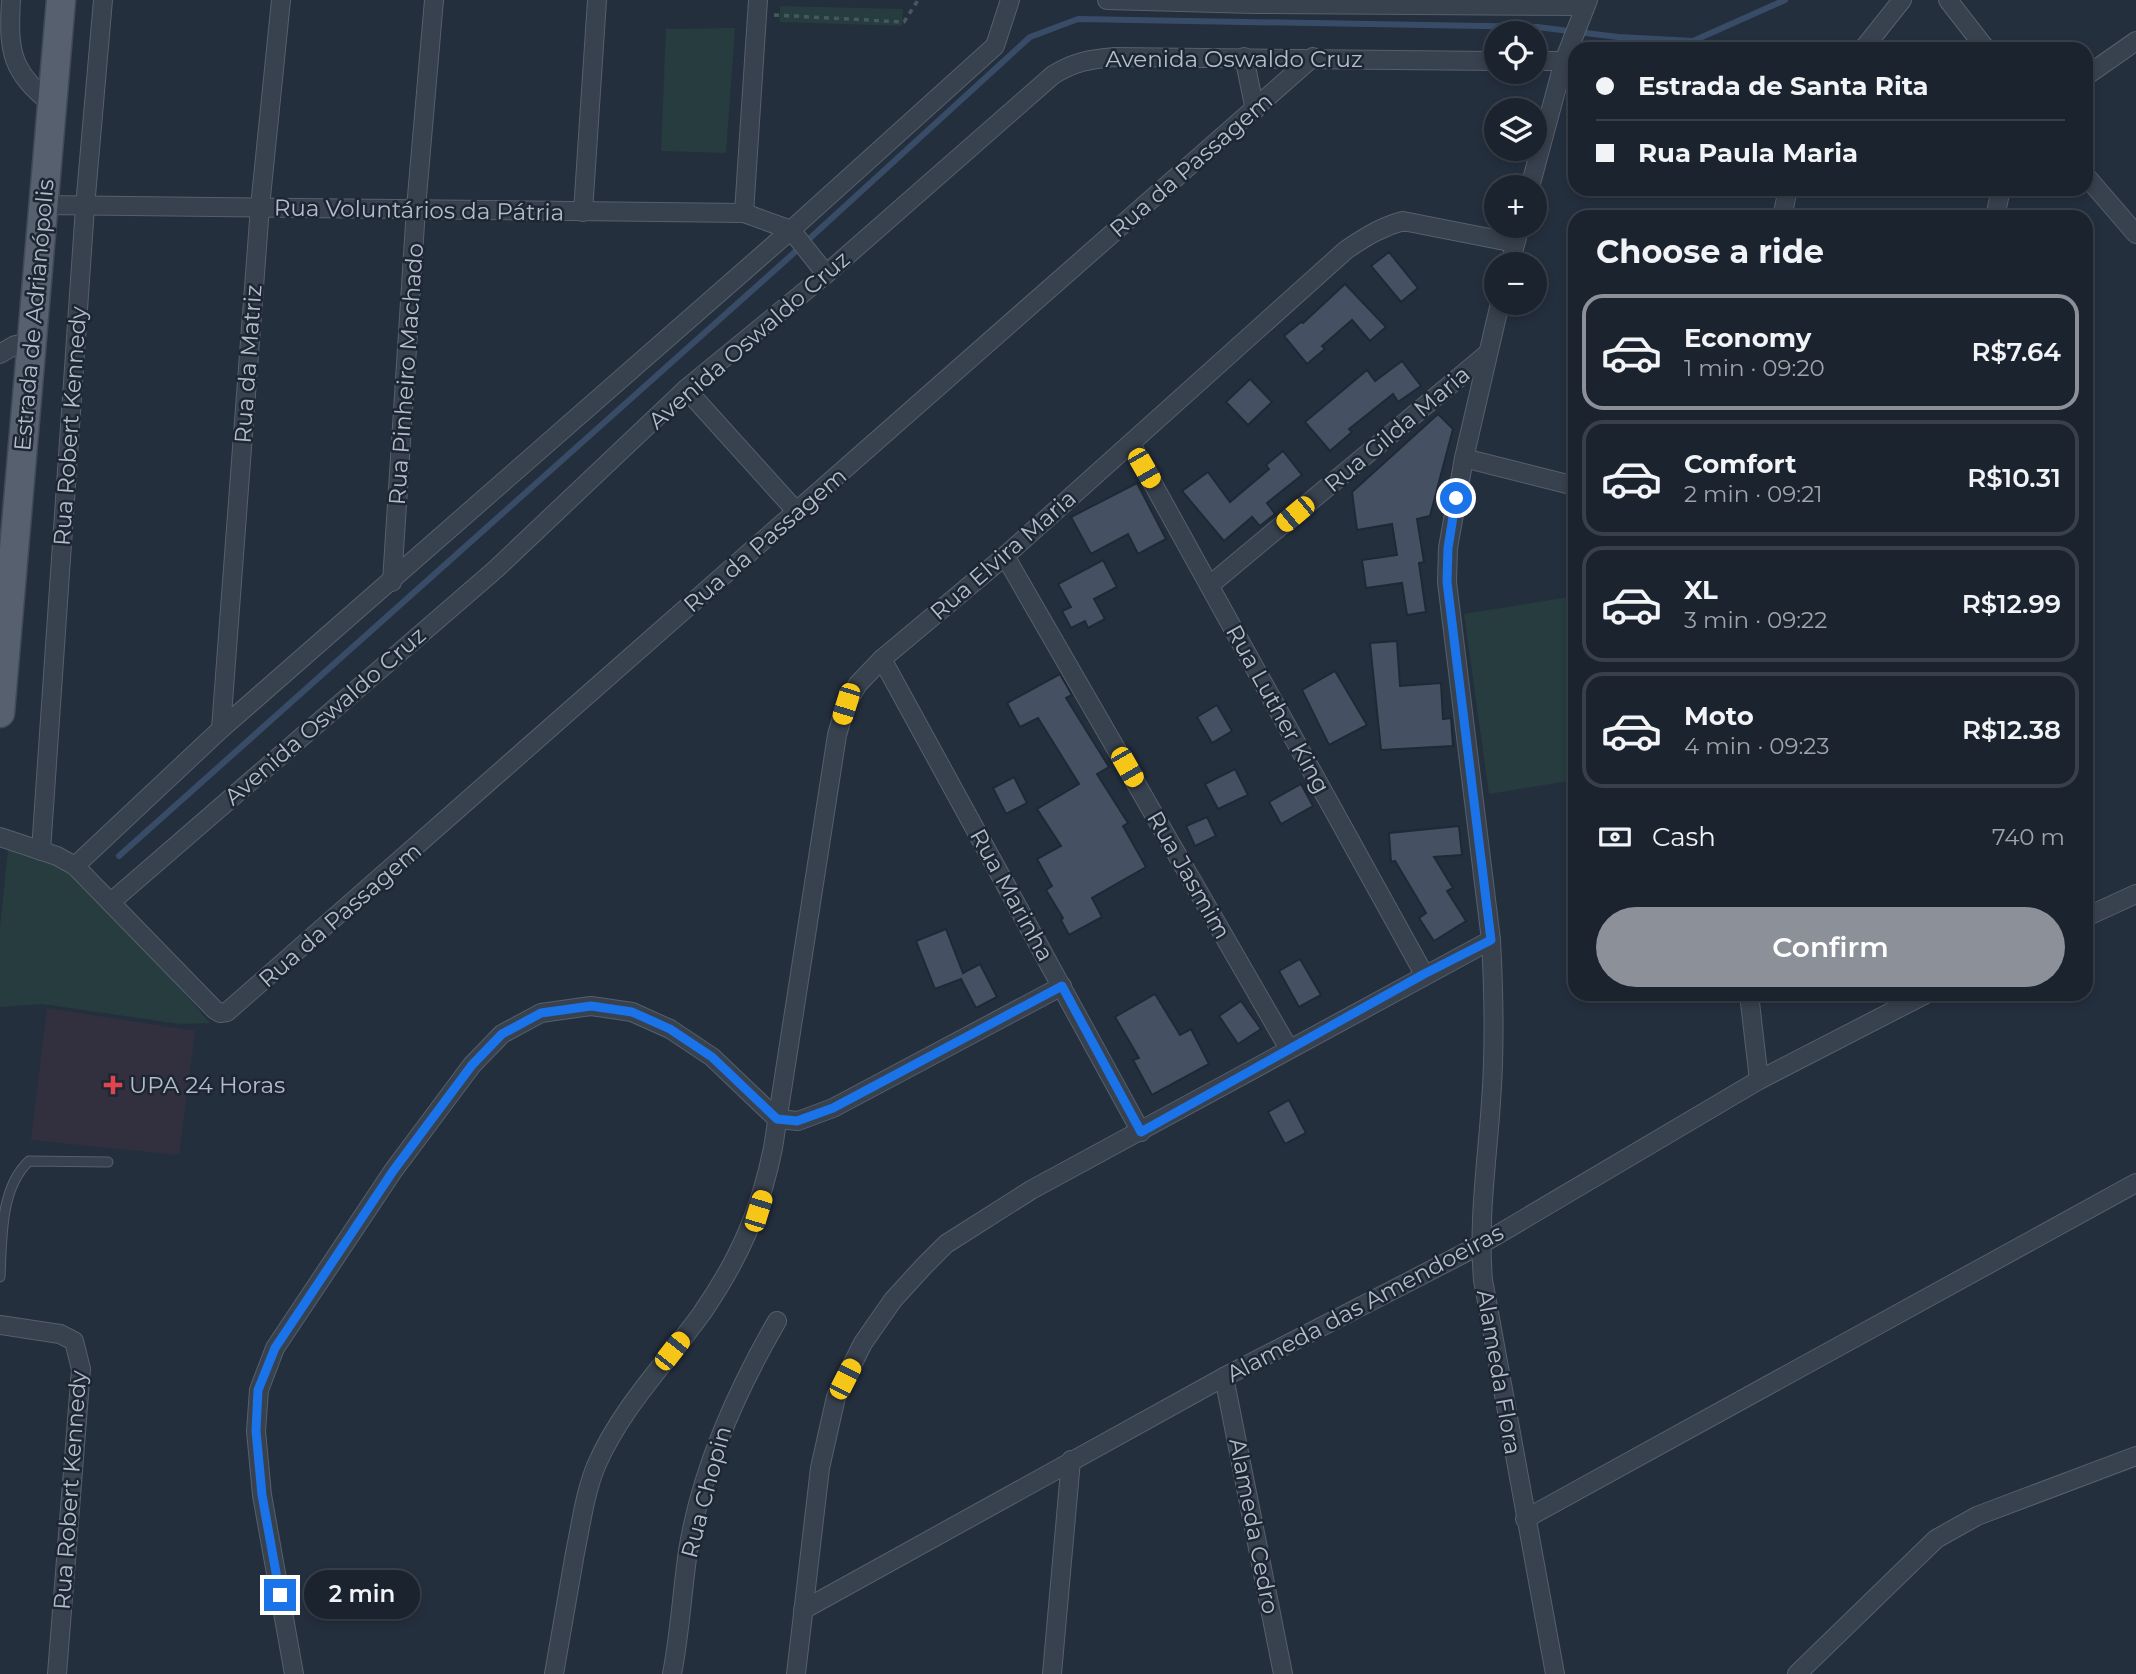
<!DOCTYPE html>
<meta charset="utf-8">
<style>
body{margin:0;font-family:Montserrat,sans-serif;background:#282f3a;color:#f1f3f6;height:100vh;display:flex;flex-direction:column;font-size:26px;white-space:nowrap}
*{box-sizing:border-box;margin:0}
p{font-size:23px;color:#a0a4aa}
.icon{flex:none;width:38px;height:38px;fill:none;stroke:currentColor;stroke-width:2;stroke-linecap:round;stroke-linejoin:round}
.map{position:relative;flex:1;overflow:hidden}
.side{position:absolute;left:1568px;top:210px;width:525px;height:791px;display:flex;flex-direction:column;background:#1b232e;border-radius:21px;box-shadow:0 4px 10px #0003,0 0 0 2px #39404a}
.side>*{flex:none}
.top-card{position:absolute;left:1568px;top:42px;width:525px;height:154px;border-radius:21px;box-shadow:0 4px 10px #0003,0 0 0 2px #39404a;display:grid;align-content:center;height:154px;padding:0 28px;background:#1b232e}
.tools{position:absolute;left:1484px;top:21px;display:grid;gap:14px}
.tools a{display:grid;place-items:center;width:63px;height:63px;border-radius:50%;background:#1b232e;box-shadow:0 4px 10px #0003,0 0 0 2px #39404a;font-size:35px}
.end{position:absolute;width:32px;height:32px;margin:-16px;border:9px solid #1a73e8;background:#fff;box-shadow:0 0 0 4px #fff}
.from{border-radius:50%}
.bubble{position:absolute;height:49px;border-radius:24px;background:#1b232e;box-shadow:0 4px 10px #0003,0 0 0 2px #39404a;font-size:23px;font-weight:600;line-height:49px;text-align:center}
.car{position:absolute;width:21px;height:42px;margin:-21px -10px;border-radius:9px;box-shadow:0 0 5px 2px #0007;background:linear-gradient(#f5c518 24%,#345 0 40%,#f5c518 0 76%,#345 0 86%,#f5c518 0)}
.top-card b{display:flex;align-items:center;gap:24px;height:66px;font-size:26px}
.top-card b+b{border-top:2px solid #39404a}
.top-card i{width:18px;height:18px;background:#f1f3f6}
ul{padding:0;list-style:none}
li{display:flex;align-items:center;gap:21px;height:116px;margin:0 14px 10px;padding:0 14px;border:4px solid #39404a;border-radius:21px}
li div{flex:1}
li b{display:block;font-size:26px}
li em{font-style:normal;font-weight:600}
li.current{border-color:#8c9099}
li>.icon{width:63px;height:63px;stroke-width:1.5}
h2{padding:0 28px;font-size:32px;line-height:84px}
.pay{display:flex;align-items:center;gap:18px;height:77px;padding:0 28px;font-size:26px}
.pay p{margin-inline-start:auto}
.cta{display:flex;gap:14px;margin-top:auto;padding:14px 28px}
.cta a{flex:1;height:80px;border-radius:42px;background:#8c9099;color:#fff;font-size:28px;font-weight:600;line-height:80px;text-align:center}
.map>svg:first-child{display:block}
.medical{fill:#32303f}
.green{fill:#263c3f}
.lines{fill:none;stroke-linecap:round;stroke-linejoin:round}
.stream{stroke:#394c67;stroke-width:6}
.building{fill:#455162;stroke:#1f2835;stroke-width:2}
.lane-casing{stroke:#565f6c;stroke-width:11}
.street-casing{stroke:#565f6c;stroke-width:20}
.primary-casing{stroke:#414a57;stroke-width:31}
.path{stroke:#44595c;stroke-width:3.5;stroke-dasharray:5 5;stroke-linecap:butt}
.lane{stroke:#38414e;stroke-width:9}
.street{stroke:#38414e;stroke-width:18}
.primary{stroke:#56606e;stroke-width:28}
.route{stroke:#1a73e8;stroke-width:9}
.health-dot{fill:#e0444e;stroke:#1d2633;stroke-width:2.5}
.labels{text-anchor:middle;stroke-width:5;stroke-linejoin:round;paint-order:stroke}
.street-label{font-size:23px;fill:#b4bcc9;stroke:#1d2633}
.poi-label{font-size:23px;fill:#b4bcc9;stroke:#1d2633;text-anchor:start}
</style>
<div class="map">
<svg width="2136" height="1674" viewBox="0 0 2136 1674">
<rect width="100%" height="100%" fill="#242f3e"/>
<polygon class="medical" points="47,1008 195,1031 179,1155 31,1140"/>
<g class="green">
<polygon points="780,6 903,9 902,26 780,22"/>
<polygon points="735,28 726,153 661,151 666,29"/>
<polygon points="1575,596 1575,780 1489,794 1464,614"/>
<polygon points="9,840 75,866 210,1023 180,1024 42,1004 0,1007 0,928"/>
</g>
<g class="lines">
<polyline class="stream" points="119,856 785,261 1030,37 1078,19 1537,27 1618,37 1693,41 1785,0"/>
</g>
<g class="building">
<polygon points="1389,252 1418,288 1401,302 1371,266"/>
<polygon points="1345,284 1386,327 1370,341 1352,320 1322,346 1325,349 1307,364 1284,336 1301,322 1303,323"/>
<polygon points="1402,361 1421,386 1398,402 1393,394 1349,429 1352,432 1330,451 1305,422 1367,370 1375,381"/>
<polygon points="1250,379 1272,402 1248,425 1226,402"/>
<polygon points="1438,414 1453,429 1430,516 1417,519 1424,562 1419,563 1426,612 1407,615 1402,583 1366,588 1362,560 1397,555 1392,524 1357,530 1352,492"/>
<polygon points="1283,451 1302,475 1267,503 1275,514 1260,526 1252,517 1224,541 1182,491 1208,472 1230,502 1269,469 1266,465"/>
<polygon points="1137,483 1166,539 1138,554 1128,534 1091,554 1071,517"/>
<polygon points="1103,560 1117,587 1094,599 1105,619 1088,628 1085,621 1071,628 1062,611 1071,607 1058,584"/>
<polygon points="1397,641 1400,686 1441,683 1443,719 1451,718 1453,746 1381,750 1370,643"/>
<polygon points="1335,671 1367,725 1329,745 1302,690"/>
<polygon points="1060,674 1072,695 1066,698 1109,767 1097,774 1128,823 1123,826 1146,867 1092,898 1102,917 1069,935 1061,920 1063,918 1046,890 1052,886 1037,859 1061,846 1037,809 1079,784 1038,718 1020,727 1007,703"/>
<polygon points="1217,705 1232,731 1212,743 1197,717"/>
<polygon points="1235,769 1248,795 1218,809 1205,784"/>
<polygon points="1014,777 1027,803 1006,814 993,788"/>
<polygon points="1301,784 1313,806 1281,824 1269,802"/>
<polygon points="1207,817 1216,836 1195,846 1186,826"/>
<polygon points="1459,826 1462,855 1434,857 1453,888 1447,891 1466,921 1434,941 1419,918 1426,913 1395,861 1391,862 1389,833"/>
<polygon points="946,929 963,973 980,964 997,997 976,1008 961,979 935,989 916,941"/>
<polygon points="1300,959 1321,995 1299,1007 1279,971"/>
<polygon points="1155,994 1180,1035 1191,1029 1209,1064 1152,1095 1133,1060 1139,1058 1115,1017"/>
<polygon points="1241,1001 1261,1029 1238,1044 1219,1016"/>
<polygon points="1289,1100 1306,1133 1285,1144 1268,1112"/>
</g>
<g class="lines">
<defs>
<path id="lane" d="M 0,1277 C 2,1238 0,1188 29,1161 L 108,1162"/>
<g id="street">
<path d="M 11,0 C 8,52 11,72 53,105"/>
<polyline points="1107,0 1255,4 1585,6"/>
<polyline points="1948,0 1986,49"/>
<polyline points="1863,49 1902,0"/>
<polyline points="1244,57 1255,110"/>
<polyline points="1535,61 1564,61"/>
<polyline points="2086,76 2136,41"/>
<polyline points="2086,176 2136,234"/>
<polyline points="1530,187 1564,61 1588,0"/>
<polyline points="44,205 744,213 791,230 826,274"/>
<polyline points="583,212 597,0"/>
<polyline points="744,213 758,0"/>
<polyline points="1782,217 1788,189"/>
<polyline points="1995,217 2001,189"/>
<polyline points="1510,264 1520,226"/>
<path d="M 1500,303 L 1464,458 L 1448,548 L 1447,582 L 1491,940 C 1494,995 1495,1048 1491,1102 C 1487,1162 1478,1220 1483,1280 L 1555,1674"/>
<polyline points="0,354 15,345 32,342"/>
<polyline points="686,389 797,512"/>
<polyline points="1131,444 1424,974"/>
<polyline points="1464,458 1575,486"/>
<polyline points="1005,556 1289,1049"/>
<polyline points="392,582 416,208 434,0"/>
<polyline points="1210,585 1487,354"/>
<polyline points="882,659 1141,1132"/>
<polyline points="221,729 260,207 281,0"/>
<polyline points="0,837 57,856 75,866 215,1010 220,1013 227,1012 1313,57"/>
<polyline points="41,851 85,207 103,0"/>
<polyline points="75,866 221,729 791,230 995,46 1010,0"/>
<path d="M 111,902 L 496,569 L 686,389 L 826,274 L 1053,75 C 1074,62 1090,59 1115,57 L 1496,61"/>
<polyline points="2086,917 2136,894"/>
<polyline points="1749,994 1759,1080"/>
<polyline points="777,1119 798,1121 833,1108 1062,986"/>
<polyline points="0,1325 60,1334 74,1341 81,1369 57,1674"/>
<polyline points="1224,1377 1283,1674"/>
<polyline points="1525,1519 2136,1183"/>
<polyline points="803,1610 1224,1377 1480,1245 1759,1080 1926,994"/>
<polyline points="294,1674 262,1495 256,1431 259,1390 275,1348 393,1171 472,1065 502,1034 541,1013 591,1006 632,1012 670,1029 712,1057 777,1119"/>
<path d="M 554,1674 C 561,1634 568,1594 575,1553 C 581,1524 585,1493 596,1466 C 621,1408 666,1363 702,1313 C 739,1259 760,1212 773,1148 L 837,735 L 846,704 L 858,684 L 882,659 L 1005,556 L 1346,250 C 1365,237 1381,227 1403,221 L 1515,243"/>
<path d="M 672,1674 C 680,1633 682,1592 688,1551 C 701,1469 736,1392 777,1321"/>
<polyline points="796,1674 820,1468 836,1397 863,1343 893,1300 924,1266 946,1244 1031,1190 1491,940"/>
<polyline points="1052,1674 1071,1460"/>
<polyline points="1797,1674 1936,1539 1977,1516 2136,1456"/>
</g>
<polyline id="primary" points="0,713 61,0"/>
</defs>
<use href="#lane" class="lane-casing"/>
<use href="#street" class="street-casing"/>
<use href="#primary" class="primary-casing"/>
<polyline class="path" points="774,15 904,22 918,0"/>
<use href="#lane" class="lane"/>
<use href="#street" class="street"/>
<use href="#primary" class="primary"/>
</g>
<g class="lines">
<polyline class="route" points="280,1595 262,1495 256,1431 258,1390 275,1348 393,1171 472,1065 502,1034 541,1013 591,1006 632,1012 670,1029 712,1057 777,1119 797,1121 833,1108 1062,986 1141,1132 1424,974 1491,940 1447,582 1448,548 1456,498"/>
</g>
<path class="health-dot" d="M109.5 1074.5h7v7h7v7h-7v7h-7v-7h-7v-7h7z"/>
<g class="labels">
<g class="street-label">
<text x="1234" y="67">Avenida Oswaldo Cruz</text>
<text transform="translate(1191 165) rotate(-41)" y="8">Rua da Passagem</text>
<text transform="translate(419 210) rotate(1)" y="8">Rua Voluntários da Pátria</text>
<text transform="translate(34 315) rotate(-85)" y="8">Estrada de Adrianópolis</text>
<text transform="translate(749 340) rotate(-41)" y="8">Avenida Oswaldo Cruz</text>
<text transform="translate(248 364) rotate(-86)" y="8">Rua da Matriz</text>
<text transform="translate(406 374) rotate(-86)" y="8">Rua Pinheiro Machado</text>
<text transform="translate(70 426) rotate(-86)" y="8">Rua Robert Kennedy</text>
<text transform="translate(1397 429) rotate(-40)" y="8">Rua Gilda Maria</text>
<text transform="translate(765 540) rotate(-41)" y="8">Rua da Passagem</text>
<text transform="translate(1003 555) rotate(-41)" y="8">Rua Elvira Maria</text>
<text transform="translate(1278 709) rotate(61)" y="8">Rua Luther King</text>
<text transform="translate(325 716) rotate(-41)" y="8">Avenida Oswaldo Cruz</text>
<text transform="translate(1189 875) rotate(60)" y="8">Rua Jasmim</text>
<text transform="translate(1012 895) rotate(61)" y="8">Rua Marinha</text>
<text transform="translate(340 915) rotate(-41)" y="8">Rua da Passagem</text>
<text transform="translate(1365 1303) rotate(-28)" y="8">Alameda das Amendoeiras</text>
<text transform="translate(1499 1372) rotate(80)" y="8">Alameda Flora</text>
<text transform="translate(70 1490) rotate(-86)" y="8">Rua Robert Kennedy</text>
<text transform="translate(706 1492) rotate(-75)" y="8">Rua Chopin</text>
<text transform="translate(1254 1526) rotate(79)" y="8">Alameda Cedro</text>
</g>
<g class="poi-label">
<text x="129" y="1093">UPA 24 Horas</text>
</g>
</g>
</svg>
<div class="tools">
<a><svg class="icon" aria-label="locate" viewBox="0 0 24 24"><circle cx="12" cy="12" r="6"/><path d="M12 2v4M12 18v4M2 12h4M18 12h4"/></svg></a>
<a><svg class="icon" aria-label="layers" viewBox="0 0 24 24"><path d="M12 4l9 5-9 5-9-5zM3 14l9 5 9-5"/></svg></a>
<a>+</a>
<a>−</a>
</div>
<i class="end from" style="left:1456px;top:498px"></i>
<i class="end" style="left:280px;top:1595px"></i>
<div class="bubble" style="left:304px;top:1570px;width:116px">2 min</div>
<i class="car" style="left:1144px;top:468px;rotate:150deg"></i>
<i class="car" style="left:1295px;top:514px;rotate:230deg"></i>
<i class="car" style="left:846px;top:704px;rotate:197deg"></i>
<i class="car" style="left:1127px;top:767px;rotate:150deg"></i>
<i class="car" style="left:758px;top:1211px;rotate:17deg"></i>
<i class="car" style="left:672px;top:1351px;rotate:38deg"></i>
<i class="car" style="left:845px;top:1379px;rotate:27deg"></i>
<div class="top-card">
<b><i class="from"></i>Estrada de Santa Rita</b>
<b><i></i>Rua Paula Maria</b>
</div>
<section class="side">
<h2>Choose a ride</h2>
<ul>
<li class="current"><svg class="icon" aria-label="car" viewBox="0 0 24 24"><path d="M5 17H2v-5l4-1 3-4h7l3 4 3 1v5h-3M9 17h6M6 11h13"/><circle cx="7" cy="17" r="2"/><circle cx="17" cy="17" r="2"/></svg><div><b>Economy</b><p>1 min · 09:20</p></div><em>R$7.64</em></li>
<li><svg class="icon" aria-label="car" viewBox="0 0 24 24"><path d="M5 17H2v-5l4-1 3-4h7l3 4 3 1v5h-3M9 17h6M6 11h13"/><circle cx="7" cy="17" r="2"/><circle cx="17" cy="17" r="2"/></svg><div><b>Comfort</b><p>2 min · 09:21</p></div><em>R$10.31</em></li>
<li><svg class="icon" aria-label="car" viewBox="0 0 24 24"><path d="M5 17H2v-5l4-1 3-4h7l3 4 3 1v5h-3M9 17h6M6 11h13"/><circle cx="7" cy="17" r="2"/><circle cx="17" cy="17" r="2"/></svg><div><b>XL</b><p>3 min · 09:22</p></div><em>R$12.99</em></li>
<li><svg class="icon" aria-label="car" viewBox="0 0 24 24"><path d="M5 17H2v-5l4-1 3-4h7l3 4 3 1v5h-3M9 17h6M6 11h13"/><circle cx="7" cy="17" r="2"/><circle cx="17" cy="17" r="2"/></svg><div><b>Moto</b><p>4 min · 09:23</p></div><em>R$12.38</em></li>
</ul>
<div class="pay"><svg class="icon" aria-label="cash" viewBox="0 0 24 24"><path d="M3 7h18v10H3z"/><circle cx="12" cy="12" r="2"/></svg>Cash<p>740 m</p></div>
<div class="cta"><a>Confirm</a></div>
</section>
</div>
